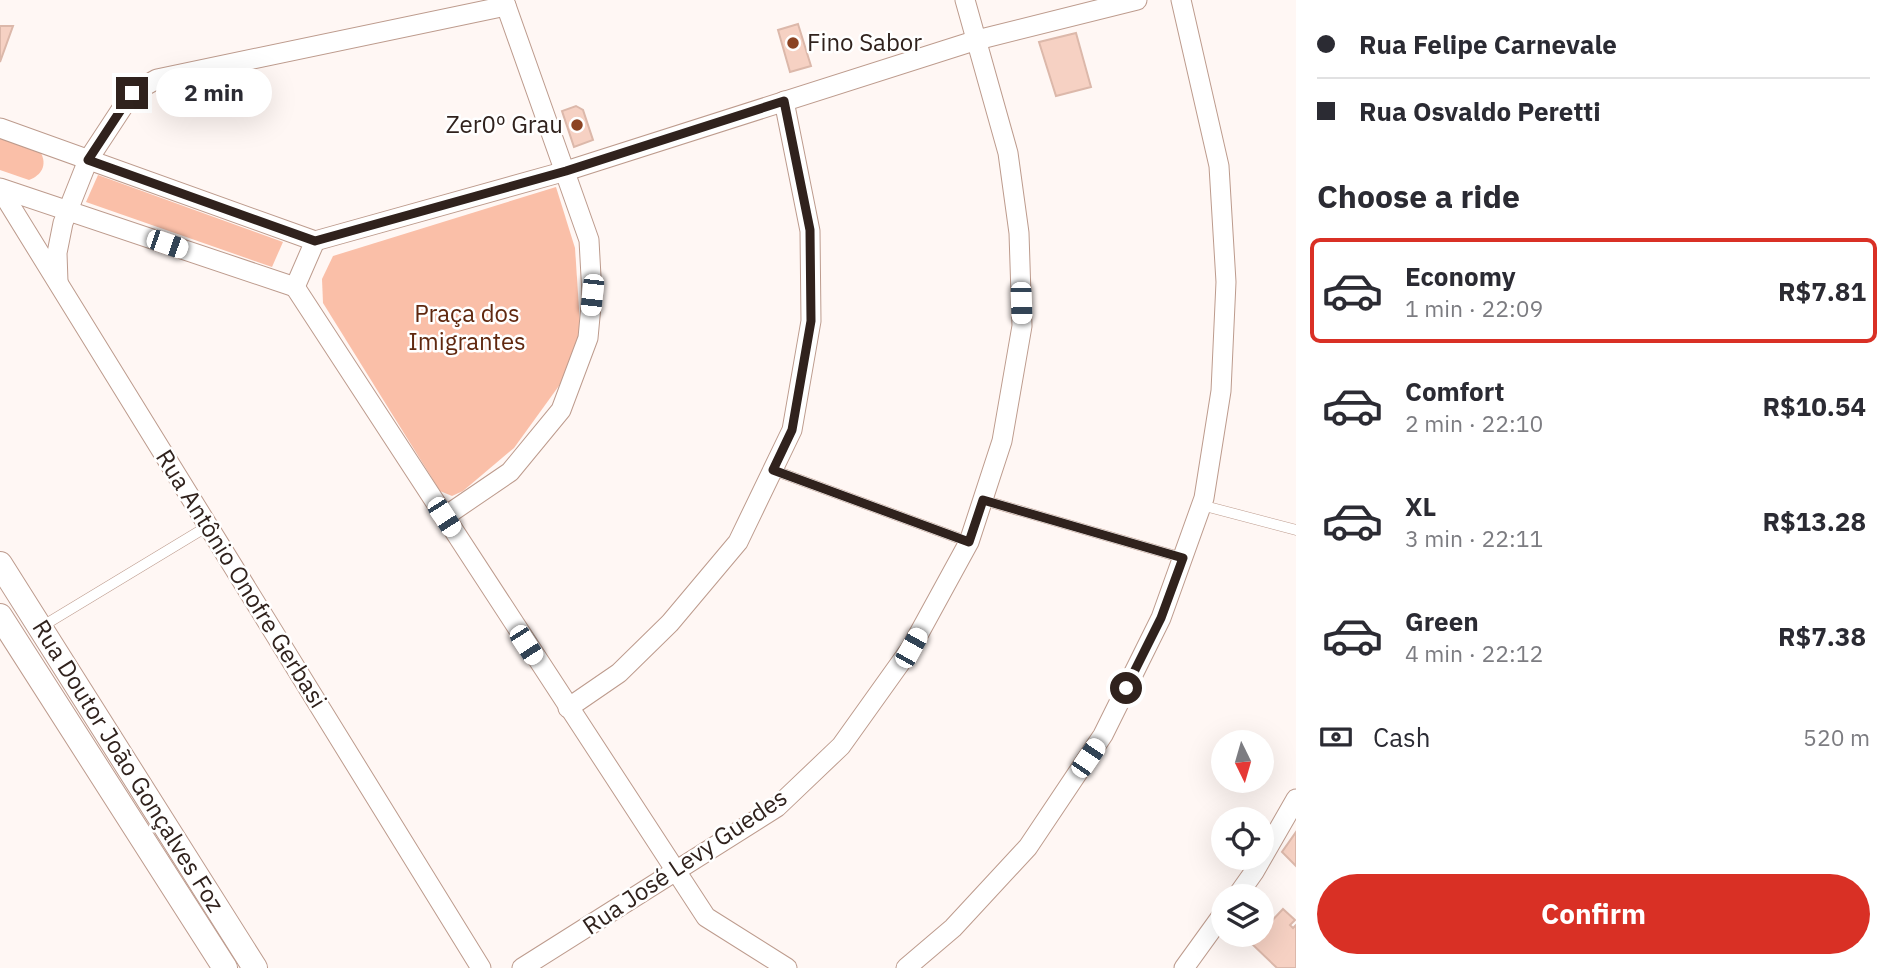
<!DOCTYPE html>
<meta charset="utf-8">
<style>
body{margin:0;font-family:"IBM Plex Sans",sans-serif;background:#f7f7f7;color:#2b2b33;height:100vh;display:flex;flex-direction:column;font-size:26px;white-space:nowrap}
*{box-sizing:border-box;margin:0}
p{font-size:23px;color:#7c7c81}
.icon{flex:none;width:38px;height:38px;fill:none;stroke:currentColor;stroke-width:2;stroke-linecap:round;stroke-linejoin:round}
.map{position:relative;flex:1;overflow:hidden}
.drawer{display:flex;flex-direction:column;background:#fff;width:595px}
.drawer>*{flex:none}
.guide{display:grid;align-content:center;height:154px;padding:0 21px;background:#fff}
.needle{width:46px;rotate:175deg}
.controls{position:absolute;left:1211px;top:730px;display:grid;gap:14px}
.controls a{display:grid;place-items:center;width:63px;height:63px;border-radius:50%;background:#fff;box-shadow:0 7px 28px #0002;font-size:35px}
.end{position:absolute;width:32px;height:32px;margin:-16px;border:9px solid #30221d;background:#fff;box-shadow:0 0 0 4px #fff}
.from{border-radius:50%}
.bubble{position:absolute;height:49px;border-radius:24px;background:#fff;box-shadow:0 7px 28px #0002;font-size:23px;font-weight:700;line-height:49px;text-align:center}
.car{position:absolute;width:21px;height:42px;margin:-21px -10px;border-radius:9px;box-shadow:0 0 5px 2px #0007;background:linear-gradient(#fff 24%,#345 0 40%,#fff 0 76%,#345 0 86%,#fff 0)}
.guide b{display:flex;align-items:center;gap:24px;height:66px;font-size:26px}
.guide b+b{border-top:2px solid #e1e1e2}
.guide i{width:18px;height:18px;background:#2b2b33}
ul{padding:0;list-style:none}
li{display:flex;align-items:center;gap:21px;height:105px;margin:0 14px 10px;padding:0 7px;border:4px solid transparent;border-radius:10px}
li div{flex:1}
li b{display:block;font-size:26px}
li em{font-style:normal;font-weight:700}
li.current{border-color:#d93025}
li>.icon{width:63px;height:63px;stroke-width:1.5}
h2{padding:0 21px;font-size:32px;line-height:84px}
.pay{display:flex;align-items:center;gap:18px;height:77px;padding:0 21px;font-size:26px}
.pay p{margin-inline-start:auto}
.action{display:flex;gap:14px;margin-top:auto;padding:14px 21px}
.action a{flex:1;height:80px;border-radius:42px;background:#d93025;color:#fff;font-size:28px;font-weight:700;line-height:80px;text-align:center}
main{display:flex;flex:1;min-height:0}
.map>svg:first-child{display:block}
.green{fill:#fabfa8}
.building{fill:#f6d1c3;stroke:#dcb8aa;stroke-width:2}
.lines{fill:none;stroke-linecap:round;stroke-linejoin:round}
.service-casing{stroke:#bd9b8d;stroke-width:11}
.minor-casing{stroke:#bd9b8d;stroke-width:21}
.tertiary-casing{stroke:#bd9b8d;stroke-width:26}
.service{stroke:#fff;stroke-width:10}
.minor{stroke:#fff;stroke-width:19}
.tertiary{stroke:#fff;stroke-width:24}
.route{stroke:#30221d;stroke-width:9}
.poi-dot{fill:#8b4323;stroke:#fff;stroke-width:2.5}
.labels{text-anchor:middle;stroke-width:5;stroke-linejoin:round;paint-order:stroke}
.poi-label{font-size:24px;fill:#30221d;stroke:#fff;text-anchor:start}
.park-label{font-size:24px;fill:#60280f;stroke:#fff}
.street-label{font-size:24px;fill:#30221d;stroke:#fff}
</style>
<main>
<div class="map">
<svg width="1296" height="968" viewBox="0 0 1296 968">
<rect width="100%" height="100%" fill="#fff7f4"/>
<g class="green">
<path d="M 0,138 L 41,153 C 47,165 42,175 29,180 L 0,170 Z"/>
<polygon points="98,175 283,242 272,267 86,202"/>
<polygon points="556,187 575,248 582,354 514,448 463,491 452,496 440,491 323,303 322,279 333,256"/>
</g>
<g class="building">
<polygon points="798,24 811,66 790,72 778,30"/>
<polygon points="0,26 13,26 0,62"/>
<polygon points="1076,33 1091,87 1056,96 1039,42"/>
<polygon points="576,106 583,110 593,140 574,147 562,111"/>
<polygon points="1296,832 1296,866 1282,852"/>
<polygon points="1283,909 1295,920 1290,925 1293,928 1296,925 1296,968 1277,968 1251,943"/>
</g>
<g class="lines">
<defs>
<g id="service">
<polyline points="773,470 969,542"/>
<polyline points="983,500 1183,558"/>
<polyline points="1201,505 1296,530"/>
<polyline points="41,627 208,526"/>
</g>
<g id="minor">
<polyline points="0,128 315,241"/>
<polyline points="0,188 295,287"/>
<polyline points="0,189 481,968"/>
<polyline points="315,241 566,171 977,40 1137,0"/>
<polyline points="58,282 57,253 63,223 88,160 132,93 157,79 506,6"/>
<polyline points="295,287 706,917 787,968"/>
<polyline points="295,287 315,241"/>
<polyline points="444,517 510,472 561,410 588,338 592,295 589,240 504,0"/>
<polyline points="568,708 619,673 670,623 738,542 792,430 811,321 810,231 784,101"/>
<polyline points="1237,896 1254,872 1296,799"/>
<polyline points="522,968 777,807 841,746 911,648 969,542 1002,441 1022,326 1019,233 1008,153 965,0"/>
<polyline points="906,968 953,928 1028,847 1103,735 1161,618 1204,498 1221,391 1226,282 1219,166 1181,0"/>
<polyline points="1184,968 1223,914"/>
</g>
<g id="tertiary">
<polyline points="0,564 255,968"/>
<polyline points="0,616 225,968"/>
</g>
</defs>
<use href="#service" class="service-casing"/>
<use href="#minor" class="minor-casing"/>
<use href="#tertiary" class="tertiary-casing"/>
<use href="#service" class="service"/>
<use href="#minor" class="minor"/>
<use href="#tertiary" class="tertiary"/>
</g>
<g class="lines">
<polyline class="route" points="132,93 88,160 315,241 566,171 784,101 810,230 811,321 792,430 773,470 969,542 983,500 1183,558 1161,618 1126,688"/>
</g>
<g class="poi-dot">
<circle cx="793" cy="43" r="7"/>
<circle cx="577" cy="125" r="7"/>
</g>
<g class="labels">
<g class="poi-label">
<text x="807" y="51">Fino Sabor</text>
<text x="563" y="133" text-anchor="end">Zer0º Grau</text>
</g>
<g class="park-label">
<text x="467" y="322">Praça dos<tspan x="467" dy="28">Imigrantes</tspan></text>
</g>
<g class="street-label">
<text transform="translate(241 579) rotate(58)" y="8">Rua Antônio Onofre Gerbasi</text>
<text transform="translate(128 766) rotate(58)" y="8">Rua Doutor João Gonçalves Foz</text>
<text transform="translate(685 862) rotate(-34)" y="8">Rua José Levy Guedes</text>
</g>
</g>
</svg>
<div class="controls">
<a><svg class="needle" viewBox="-14 -14 28 28"><path d="M0-13l5 13h-10z" fill="#e53935"/><path d="M0 13l5-13h-10z" fill="#7c7c81"/></svg></a>
<a><svg class="icon" aria-label="locate" viewBox="0 0 24 24"><circle cx="12" cy="12" r="6"/><path d="M12 2v4M12 18v4M2 12h4M18 12h4"/></svg></a>
<a><svg class="icon" aria-label="layers" viewBox="0 0 24 24"><path d="M12 4l9 5-9 5-9-5zM3 14l9 5 9-5"/></svg></a>
</div>
<i class="end from" style="left:1126px;top:688px"></i>
<i class="end" style="left:132px;top:93px"></i>
<div class="bubble" style="left:156px;top:68px;width:116px">2 min</div>
<i class="car" style="left:167px;top:244px;rotate:109deg"></i>
<i class="car" style="left:592px;top:295px;rotate:186deg"></i>
<i class="car" style="left:1021px;top:303px;rotate:178deg"></i>
<i class="car" style="left:444px;top:517px;rotate:147deg"></i>
<i class="car" style="left:526px;top:645px;rotate:147deg"></i>
<i class="car" style="left:911px;top:648px;rotate:29deg"></i>
<i class="car" style="left:1088px;top:758px;rotate:34deg"></i>
</div>
<section class="drawer">
<div class="guide">
<b><i class="from"></i>Rua Felipe Carnevale</b>
<b><i></i>Rua Osvaldo Peretti</b>
</div>
<h2>Choose a ride</h2>
<ul>
<li class="current"><svg class="icon" aria-label="car" viewBox="0 0 24 24"><path d="M5 17H2v-5l4-1 3-4h7l3 4 3 1v5h-3M9 17h6M6 11h13"/><circle cx="7" cy="17" r="2"/><circle cx="17" cy="17" r="2"/></svg><div><b>Economy</b><p>1 min · 22:09</p></div><em>R$7.81</em></li>
<li><svg class="icon" aria-label="car" viewBox="0 0 24 24"><path d="M5 17H2v-5l4-1 3-4h7l3 4 3 1v5h-3M9 17h6M6 11h13"/><circle cx="7" cy="17" r="2"/><circle cx="17" cy="17" r="2"/></svg><div><b>Comfort</b><p>2 min · 22:10</p></div><em>R$10.54</em></li>
<li><svg class="icon" aria-label="car" viewBox="0 0 24 24"><path d="M5 17H2v-5l4-1 3-4h7l3 4 3 1v5h-3M9 17h6M6 11h13"/><circle cx="7" cy="17" r="2"/><circle cx="17" cy="17" r="2"/></svg><div><b>XL</b><p>3 min · 22:11</p></div><em>R$13.28</em></li>
<li><svg class="icon" aria-label="car" viewBox="0 0 24 24"><path d="M5 17H2v-5l4-1 3-4h7l3 4 3 1v5h-3M9 17h6M6 11h13"/><circle cx="7" cy="17" r="2"/><circle cx="17" cy="17" r="2"/></svg><div><b>Green</b><p>4 min · 22:12</p></div><em>R$7.38</em></li>
</ul>
<div class="pay"><svg class="icon" aria-label="cash" viewBox="0 0 24 24"><path d="M3 7h18v10H3z"/><circle cx="12" cy="12" r="2"/></svg>Cash<p>520 m</p></div>
<div class="action"><a>Confirm</a></div>
</section>
</main>
